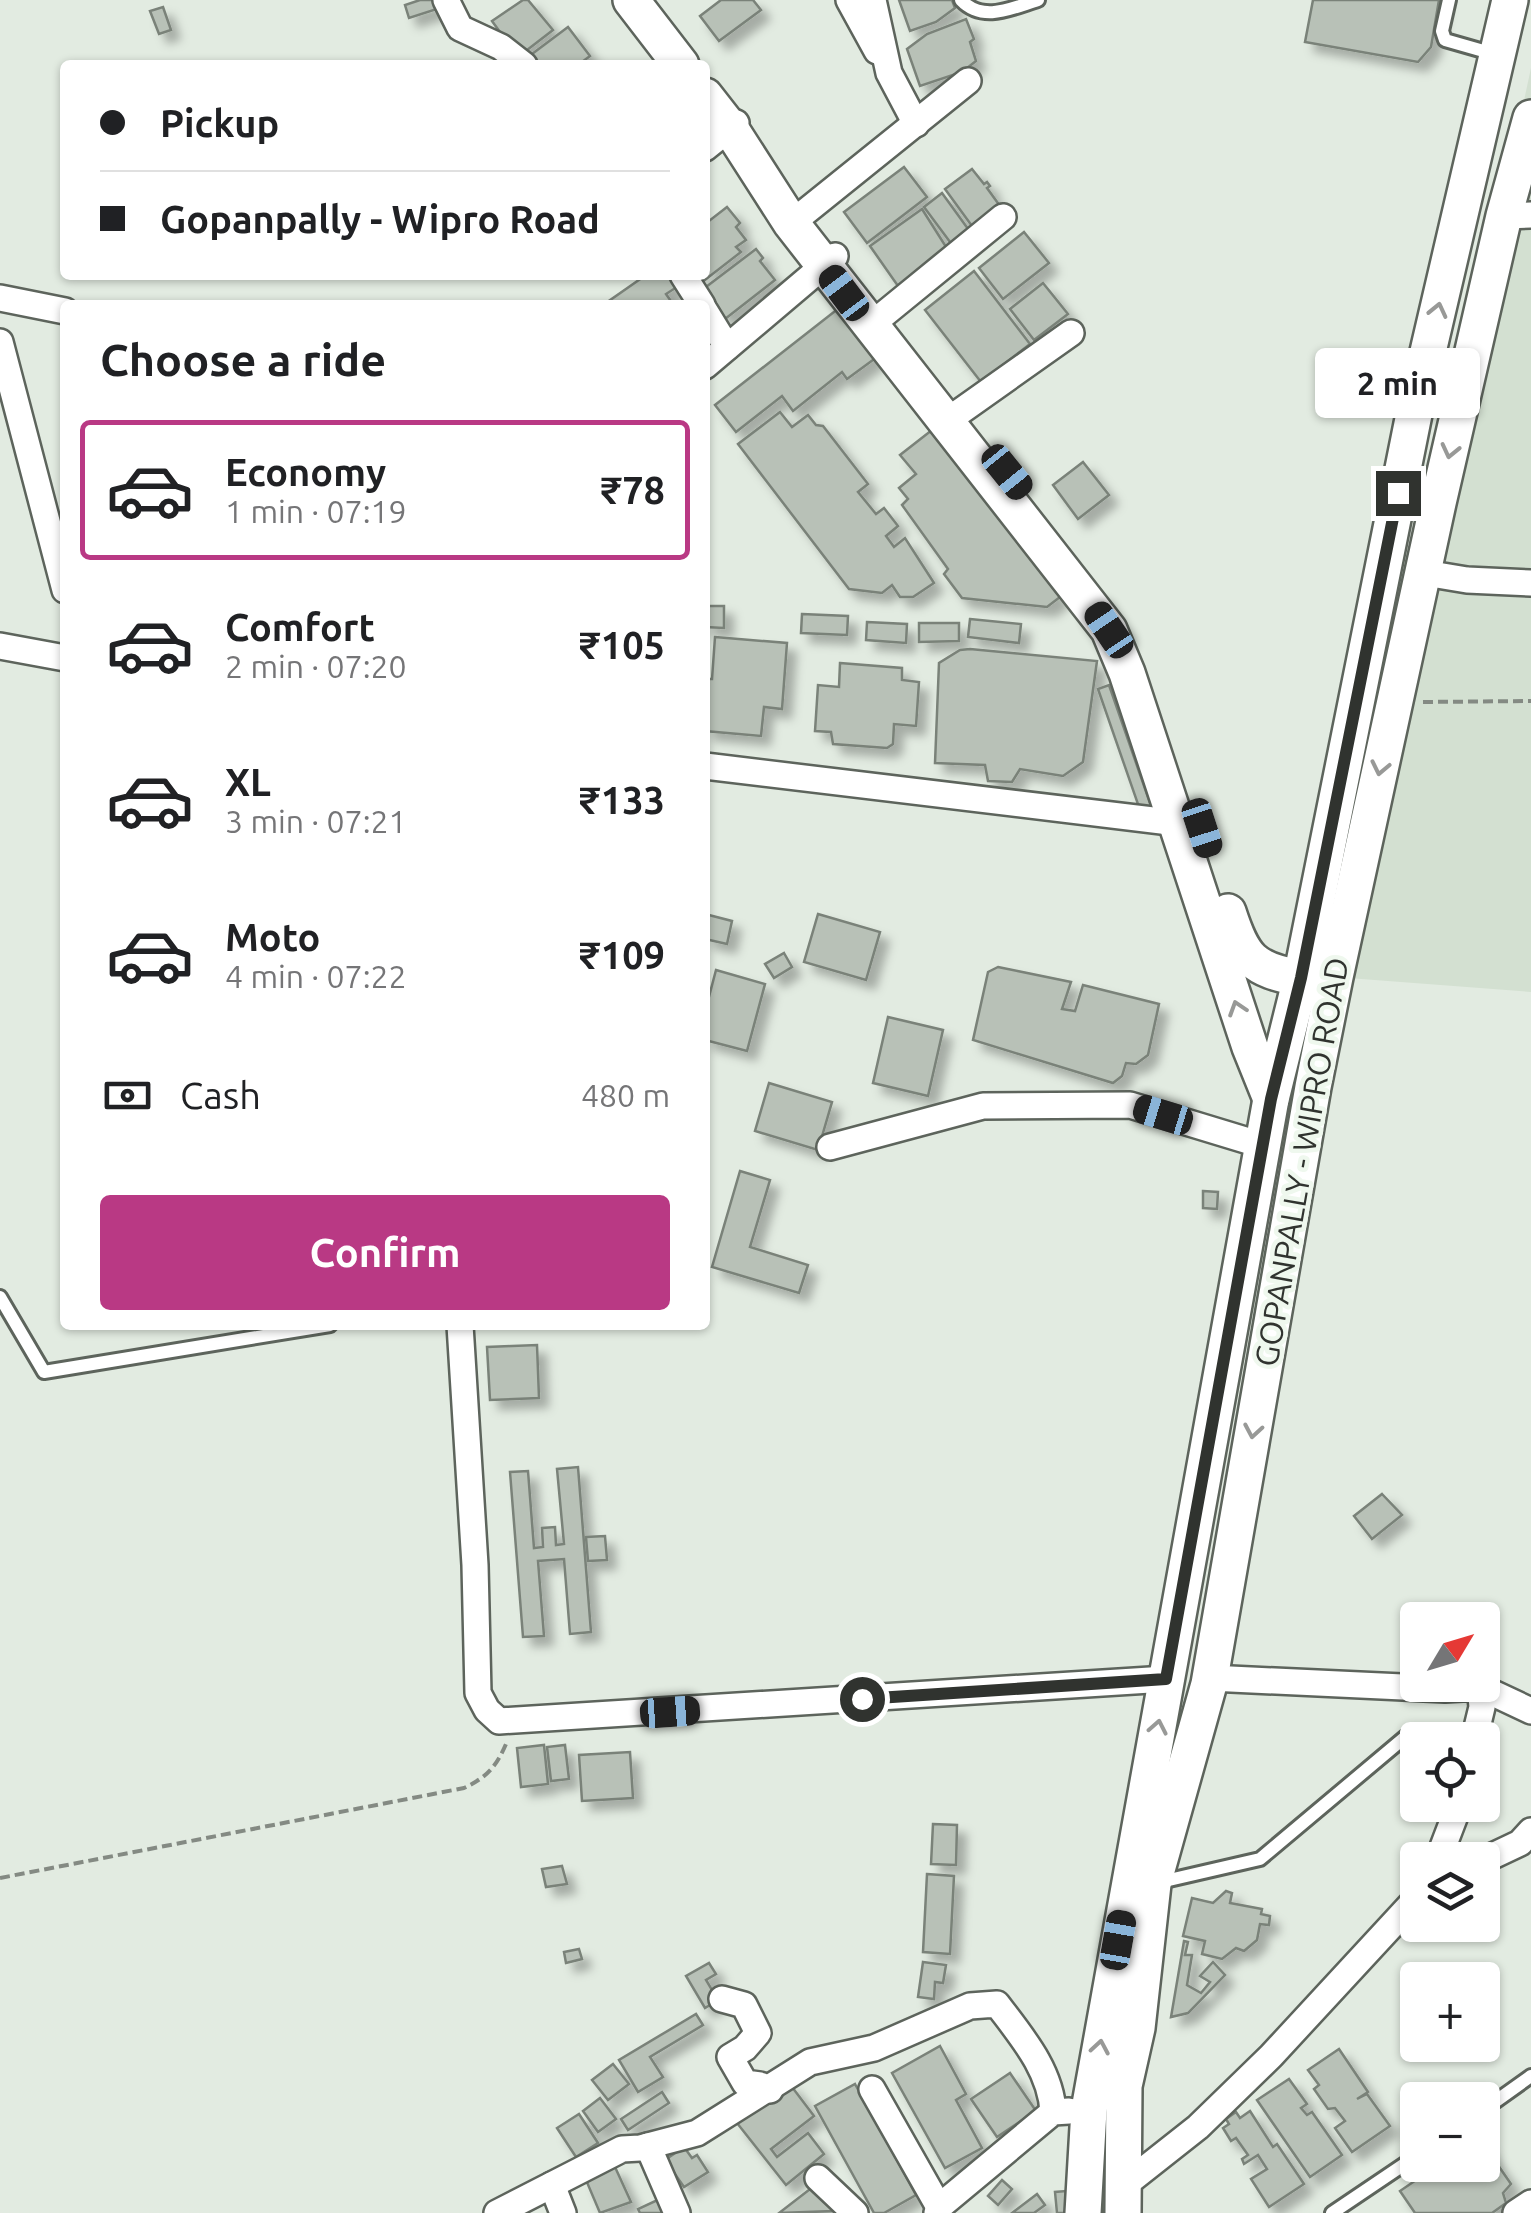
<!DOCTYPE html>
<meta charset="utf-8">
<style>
body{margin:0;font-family:Ubuntu,sans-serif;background:#f2f2f2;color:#202124;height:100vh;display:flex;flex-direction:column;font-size:38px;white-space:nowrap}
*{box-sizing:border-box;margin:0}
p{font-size:32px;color:#757577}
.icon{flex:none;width:55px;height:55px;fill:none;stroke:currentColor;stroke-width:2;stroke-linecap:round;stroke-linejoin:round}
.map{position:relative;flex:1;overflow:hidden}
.side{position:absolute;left:60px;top:300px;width:650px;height:1030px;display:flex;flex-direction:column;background:#fff;border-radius:10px;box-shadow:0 2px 8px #0004}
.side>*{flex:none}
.hud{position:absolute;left:60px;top:60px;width:650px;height:220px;border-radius:10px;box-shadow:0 2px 8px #0004;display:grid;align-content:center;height:220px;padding:0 40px;background:#fff}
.needle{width:65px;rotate:52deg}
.tools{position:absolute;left:1400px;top:1602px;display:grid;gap:20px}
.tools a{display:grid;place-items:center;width:100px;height:100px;border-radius:10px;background:#fff;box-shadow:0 2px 8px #0004;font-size:50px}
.end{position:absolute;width:45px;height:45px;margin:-22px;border:12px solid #30332f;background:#fff;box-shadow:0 0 0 5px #fff}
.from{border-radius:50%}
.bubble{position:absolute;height:70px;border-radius:10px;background:#fff;box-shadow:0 2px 8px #0004;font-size:32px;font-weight:700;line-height:70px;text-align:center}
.car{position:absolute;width:30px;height:60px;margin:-30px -15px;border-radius:12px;box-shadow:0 0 8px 2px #0007;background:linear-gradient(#222 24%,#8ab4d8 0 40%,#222 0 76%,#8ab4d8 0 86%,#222 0)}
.hud b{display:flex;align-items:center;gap:35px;height:95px;font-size:38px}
.hud b+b{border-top:2px solid #e0e0e0}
.hud i{width:25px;height:25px;background:#202124}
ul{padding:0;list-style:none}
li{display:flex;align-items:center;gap:30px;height:140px;margin:0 20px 15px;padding:0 20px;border:5px solid transparent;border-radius:10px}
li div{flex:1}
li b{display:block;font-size:38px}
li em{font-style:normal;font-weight:700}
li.active{border-color:#b93984}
li>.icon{width:90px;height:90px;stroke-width:1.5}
h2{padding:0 40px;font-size:45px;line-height:120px}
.pay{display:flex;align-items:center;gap:25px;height:110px;padding:0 40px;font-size:38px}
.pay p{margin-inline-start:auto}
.button{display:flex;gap:20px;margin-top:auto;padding:20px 40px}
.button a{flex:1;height:115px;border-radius:10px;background:#b93984;color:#fff;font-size:40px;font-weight:700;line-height:115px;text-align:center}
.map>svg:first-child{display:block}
.built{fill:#d3e0d1}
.building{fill:#b8c1b7;stroke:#7a8279;stroke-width:2.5;filter:url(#shadow)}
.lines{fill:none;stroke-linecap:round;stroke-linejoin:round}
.lane-casing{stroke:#5d645c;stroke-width:18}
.street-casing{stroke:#5d645c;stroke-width:30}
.secondary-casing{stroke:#5d645c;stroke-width:40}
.path{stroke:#848a83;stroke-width:4;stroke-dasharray:10 5;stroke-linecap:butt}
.lane{stroke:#fff;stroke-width:12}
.street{stroke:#fff;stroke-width:25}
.secondary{stroke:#fff;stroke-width:35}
.oneway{stroke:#989997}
.route{stroke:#30332f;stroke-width:12}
.labels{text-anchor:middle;stroke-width:9;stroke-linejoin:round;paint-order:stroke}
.street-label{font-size:32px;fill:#30332f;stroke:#eff8ee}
</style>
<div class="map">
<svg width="1531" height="2213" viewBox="0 0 1531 2213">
<defs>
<filter id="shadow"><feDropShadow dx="9" dy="9" stdDeviation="5" flood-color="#0004"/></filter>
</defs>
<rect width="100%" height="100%" fill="#e2ebe1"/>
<polygon class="built" points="1531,68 1531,992 1335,977"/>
<g class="building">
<polygon points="420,0 434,0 437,9 409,18 405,5"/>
<polygon points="523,0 528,0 553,30 518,57 492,21"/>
<polygon points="721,0 753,0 761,10 719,41 700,16"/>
<polygon points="899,0 952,0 955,8 936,22 910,31"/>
<polygon points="1313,0 1439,0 1431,47 1418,62 1305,42"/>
<polygon points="163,7 171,30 159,34 150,11"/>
<polygon points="966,19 974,39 970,42 976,61 962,72 920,86 907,49 927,34"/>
<polygon points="568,27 590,56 578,65 534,65 528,57"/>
<polygon points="904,167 927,197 867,243 844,212"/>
<polygon points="972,169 984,184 987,182 990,186 987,188 1000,206 972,226 945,189"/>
<polygon points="942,193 971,233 953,246 924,207"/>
<polygon points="727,207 740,223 736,227 746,240 736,247 741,252 701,283 694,275 705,275 705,224"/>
<polygon points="922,209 948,250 898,286 870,246"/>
<polygon points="1024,232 1049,263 1003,299 979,268"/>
<polygon points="756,249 763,258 760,261 775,280 725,319 702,290"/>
<polygon points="974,271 1030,344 981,382 925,310"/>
<polygon points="646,275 673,275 680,285 666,294 673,304 607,305 606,303"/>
<polygon points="1043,283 1068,314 1034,340 1010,309"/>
<polygon points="839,308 877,357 847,379 842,372 793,411 782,396 736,432 715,405"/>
<polygon points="780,412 792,427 808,415 816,425 823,426 868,484 858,492 876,514 884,508 898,526 886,536 894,547 905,538 934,583 913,597 900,597 892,585 882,593 849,589 738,444"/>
<polygon points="932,430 1060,597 1047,607 962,598 944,574 948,569 902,505 908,499 899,488 916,474 900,455"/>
<polygon points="1083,462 1109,495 1078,519 1053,485"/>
<polygon points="705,606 724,606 724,628 705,627"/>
<polygon points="802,614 848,616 847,635 801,633"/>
<polygon points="970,619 1021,624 1019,643 968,637"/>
<polygon points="867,622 907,624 906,643 866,640"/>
<polygon points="919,623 959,623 959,641 919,642"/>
<polygon points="715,637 787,643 782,709 764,707 761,736 705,731 705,679 712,679"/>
<polygon points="970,649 1097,661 1083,762 1063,776 1020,769 1012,782 988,781 985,765 935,763 939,663 960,650"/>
<polygon points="840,663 902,668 902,680 919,682 916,726 894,724 893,744 887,748 833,744 831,732 815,731 818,685 839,687"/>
<polygon points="1109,685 1151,806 1140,810 1098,689"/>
<polygon points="705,914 732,921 727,944 705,939"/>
<polygon points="818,914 880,932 866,980 804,962"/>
<polygon points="784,953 792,967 774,978 765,964"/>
<polygon points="998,967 1071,982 1062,1009 1075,1011 1083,985 1159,1004 1148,1055 1136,1064 1126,1063 1122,1076 1113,1083 973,1040 988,972"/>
<polygon points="716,970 765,984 747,1051 705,1040 705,1012"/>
<polygon points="888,1017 943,1030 928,1096 873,1083"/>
<polygon points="769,1083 832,1102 818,1150 755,1131"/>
<polygon points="740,1171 770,1180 750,1247 808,1265 799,1293 712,1267"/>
<polygon points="1203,1191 1218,1192 1217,1209 1203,1208"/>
<polygon points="537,1345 539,1398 490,1400 487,1347"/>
<polygon points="578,1467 591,1632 570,1634 564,1559 538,1561 544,1636 523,1637 510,1472 528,1471 534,1548 543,1547 542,1528 555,1527 556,1545 564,1544 557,1469"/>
<polygon points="1382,1494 1402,1515 1372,1539 1354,1516"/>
<polygon points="605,1536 607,1560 588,1561 586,1537"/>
<polygon points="544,1745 548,1784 521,1787 517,1748"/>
<polygon points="565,1745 569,1779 551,1781 547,1747"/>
<polygon points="630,1752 633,1798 582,1801 579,1755"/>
<polygon points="933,1824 957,1825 956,1865 931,1864"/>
<polygon points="562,1866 567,1884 546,1887 542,1869"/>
<polygon points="927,1874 954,1876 950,1954 923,1952"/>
<polygon points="1226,1891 1232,1893 1230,1903 1262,1909 1261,1914 1270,1916 1269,1925 1260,1924 1257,1940 1244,1951 1236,1948 1222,1959 1202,1954 1205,1941 1183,1936 1192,1898 1213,1903"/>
<polygon points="1184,1941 1188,1942 1185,1955 1192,1955 1187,1985 1201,1993 1210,1982 1200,1976 1213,1962 1225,1975 1188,2013 1171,2017"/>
<polygon points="579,1949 582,1959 566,1963 564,1952"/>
<polygon points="923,1962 946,1965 943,1983 935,1982 934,1999 918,1997"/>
<polygon points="709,1963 716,1974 706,1980 718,2000 705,2008 686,1976"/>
<polygon points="696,2014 703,2025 650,2057 663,2077 638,2092 619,2060"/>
<polygon points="940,2046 966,2094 956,2100 982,2148 945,2168 892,2073"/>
<polygon points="1339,2049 1368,2092 1357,2099 1367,2094 1390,2126 1352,2152 1335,2128 1345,2121 1335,2108 1328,2109 1314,2089 1319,2085 1308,2070"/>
<polygon points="613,2064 629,2084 608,2100 592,2080"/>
<polygon points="1010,2073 1036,2111 997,2137 971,2099"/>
<polygon points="1289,2079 1307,2104 1301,2108 1307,2115 1312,2112 1342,2155 1310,2177 1257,2100"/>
<polygon points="789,2083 814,2116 771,2149 777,2157 808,2133 824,2154 786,2185 737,2123"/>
<polygon points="855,2084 916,2195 884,2213 874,2213 815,2106"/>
<polygon points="662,2092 669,2103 628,2130 621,2119"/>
<polygon points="600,2098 616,2119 598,2132 583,2111"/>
<polygon points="1250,2111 1273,2147 1277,2144 1304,2184 1269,2207 1251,2179 1267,2169 1258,2155 1244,2164 1242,2159 1248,2155 1236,2138 1231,2141 1223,2128 1229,2124 1226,2119 1236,2112 1240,2118"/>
<polygon points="579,2114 598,2143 576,2157 557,2128"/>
<polygon points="1482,2142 1511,2184 1503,2193 1506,2203 1492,2213 1415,2213 1400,2191 1438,2165 1482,2165"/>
<polygon points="684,2147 692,2158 697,2155 708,2172 684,2187 665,2160"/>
<polygon points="615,2167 631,2202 600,2213 586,2180"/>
<polygon points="1002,2180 1012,2189 998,2205 988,2196"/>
<polygon points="814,2186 833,2211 779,2213"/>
<polygon points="1066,2191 1067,2213 1057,2213 1055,2192"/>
<polygon points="1037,2194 1045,2205 1034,2213 1012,2213"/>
<polygon points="664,2197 671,2213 640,2213 638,2209"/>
</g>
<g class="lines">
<defs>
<g id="lane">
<path d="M 961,0 C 983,23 1012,8 1038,0"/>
<polyline points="1449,0 1442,31 1445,40 1494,54"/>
<polyline points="0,1297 44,1372 330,1325"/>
<polyline points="1156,1883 1260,1859 1410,1733"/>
<polyline points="1482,2111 1531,2076"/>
<polyline points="1332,2213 1418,2155"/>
</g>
<g id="street">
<polyline points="446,0 460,28 501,47 524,65"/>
<polyline points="849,0 877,51"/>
<polyline points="873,0 889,73 916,124"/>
<polyline points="705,148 736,123"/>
<polyline points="804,213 968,81"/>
<polyline points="1504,216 1531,215"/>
<polyline points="683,275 702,305"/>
<polyline points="0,298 65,311"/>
<polyline points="705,311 727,347"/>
<polyline points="883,315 1003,217"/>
<polyline points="0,342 65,590"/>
<polyline points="705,366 835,256"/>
<polyline points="944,423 1071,333"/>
<polyline points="1425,573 1467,580 1531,583"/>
<polyline points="0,646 65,658"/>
<polyline points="705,766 1178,823"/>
<polyline points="830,1147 983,1106 1130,1105 1265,1146"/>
<polyline points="460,1325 475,1565 478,1693 487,1710 499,1721 1166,1679"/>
<polyline points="1210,1678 1445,1689 1480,1687 1482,1707 1474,1740"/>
<polyline points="1480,1687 1531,1711"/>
<polyline points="1438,1860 1459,1805"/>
<polyline points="1482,1861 1520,1843 1531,1831"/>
<polyline points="722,1999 744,2005 758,2033 745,2048 730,2057 745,2083 760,2085 770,2090"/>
<polyline points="872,2089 939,2207"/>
<polyline points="648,2146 677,2213"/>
<polyline points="818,2178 855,2213"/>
<polyline points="552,2185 563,2213"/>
<polyline points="1122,2187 1198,2127 1271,2056 1418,1897"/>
<path d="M 497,2213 L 622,2149 L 640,2148 L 697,2133 L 810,2062 L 874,2048 L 970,2006 L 997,2004 C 1021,2036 1051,2070 1053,2112"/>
<polyline points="937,2213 939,2207 1053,2112 1069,2111"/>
<polyline points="1516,2213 1531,2203"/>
</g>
<g id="secondary">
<polyline points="631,0 681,65"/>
<polyline points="705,96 730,128 791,223 1109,630 1127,673 1250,1047 1271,1099"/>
<path d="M 1228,912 C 1243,958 1252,970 1301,978"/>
<polyline points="1083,2213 1089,2110 1271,1099 1301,978 1417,399 1510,0"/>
<polyline points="1123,2213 1124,2086 1137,2028 1153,1884 1209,1684 1313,1087 1335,977 1438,503 1504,216 1531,118"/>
</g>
</defs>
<use href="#lane" class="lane-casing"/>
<use href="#street" class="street-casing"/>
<use href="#secondary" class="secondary-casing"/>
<g class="path">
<polyline points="1423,702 1531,701"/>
<path d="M 0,1878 L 464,1788 C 487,1777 496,1767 506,1744"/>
</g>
<use href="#lane" class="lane"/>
<use href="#street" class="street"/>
<use href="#secondary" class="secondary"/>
</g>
<defs><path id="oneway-chevron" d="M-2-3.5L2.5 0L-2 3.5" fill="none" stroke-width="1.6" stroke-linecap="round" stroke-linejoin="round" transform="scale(2.5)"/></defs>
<g class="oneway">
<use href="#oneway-chevron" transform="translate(1438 310) rotate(-77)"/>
<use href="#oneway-chevron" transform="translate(1450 451) rotate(103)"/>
<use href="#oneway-chevron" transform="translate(1380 768) rotate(102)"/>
<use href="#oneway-chevron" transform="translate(1237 1008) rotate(-108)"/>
<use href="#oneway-chevron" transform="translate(1253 1431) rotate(100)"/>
<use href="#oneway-chevron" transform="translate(1158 1727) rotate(-79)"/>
<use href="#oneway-chevron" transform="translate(1100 2047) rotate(-80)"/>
</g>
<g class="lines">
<polyline class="route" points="862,1699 1166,1679 1271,1099 1301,978 1398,493"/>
</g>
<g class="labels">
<g class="street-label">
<text transform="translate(1302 1162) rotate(-80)" y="11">GOPANPALLY - WIPRO ROAD</text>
</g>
</g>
</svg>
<div class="tools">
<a><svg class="needle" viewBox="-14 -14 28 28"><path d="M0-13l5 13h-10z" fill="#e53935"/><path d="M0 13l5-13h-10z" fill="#757577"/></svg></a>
<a><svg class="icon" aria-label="locate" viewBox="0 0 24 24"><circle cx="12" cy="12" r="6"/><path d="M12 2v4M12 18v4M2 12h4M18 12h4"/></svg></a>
<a><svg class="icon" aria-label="layers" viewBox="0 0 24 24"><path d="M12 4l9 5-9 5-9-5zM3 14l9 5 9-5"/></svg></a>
<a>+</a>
<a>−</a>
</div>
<i class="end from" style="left:862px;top:1699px"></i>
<i class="end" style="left:1398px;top:493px"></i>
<div class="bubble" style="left:1315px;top:348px;width:165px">2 min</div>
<i class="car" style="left:844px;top:293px;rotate:323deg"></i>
<i class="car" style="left:1007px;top:472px;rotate:141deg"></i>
<i class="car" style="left:1109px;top:630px;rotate:326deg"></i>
<i class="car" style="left:1202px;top:828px;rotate:162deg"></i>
<i class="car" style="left:1163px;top:1115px;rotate:287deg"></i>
<i class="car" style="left:670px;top:1712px;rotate:86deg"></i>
<i class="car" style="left:1118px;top:1940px;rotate:10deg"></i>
<div class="hud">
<b><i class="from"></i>Pickup</b>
<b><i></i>Gopanpally - Wipro Road</b>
</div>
<section class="side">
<h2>Choose a ride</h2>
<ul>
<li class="active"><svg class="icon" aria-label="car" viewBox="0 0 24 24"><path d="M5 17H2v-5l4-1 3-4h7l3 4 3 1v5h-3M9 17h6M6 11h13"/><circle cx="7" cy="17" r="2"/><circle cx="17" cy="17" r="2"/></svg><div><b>Economy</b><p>1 min · 07:19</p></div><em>₹78</em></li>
<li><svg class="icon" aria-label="car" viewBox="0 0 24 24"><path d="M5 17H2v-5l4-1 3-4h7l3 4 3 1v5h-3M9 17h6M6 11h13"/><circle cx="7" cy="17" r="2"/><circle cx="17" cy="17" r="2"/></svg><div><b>Comfort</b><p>2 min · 07:20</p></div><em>₹105</em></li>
<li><svg class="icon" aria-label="car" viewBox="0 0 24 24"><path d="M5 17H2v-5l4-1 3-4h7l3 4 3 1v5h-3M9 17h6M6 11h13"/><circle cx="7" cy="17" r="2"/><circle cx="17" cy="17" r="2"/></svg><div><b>XL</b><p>3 min · 07:21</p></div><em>₹133</em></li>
<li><svg class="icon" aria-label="car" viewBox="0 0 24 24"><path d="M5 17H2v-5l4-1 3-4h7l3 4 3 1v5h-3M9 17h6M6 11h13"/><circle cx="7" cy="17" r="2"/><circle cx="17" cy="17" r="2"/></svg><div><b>Moto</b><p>4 min · 07:22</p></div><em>₹109</em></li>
</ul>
<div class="pay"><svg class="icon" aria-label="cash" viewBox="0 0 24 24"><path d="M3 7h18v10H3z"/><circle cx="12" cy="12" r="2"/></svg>Cash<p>480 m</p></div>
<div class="button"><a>Confirm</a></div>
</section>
</div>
